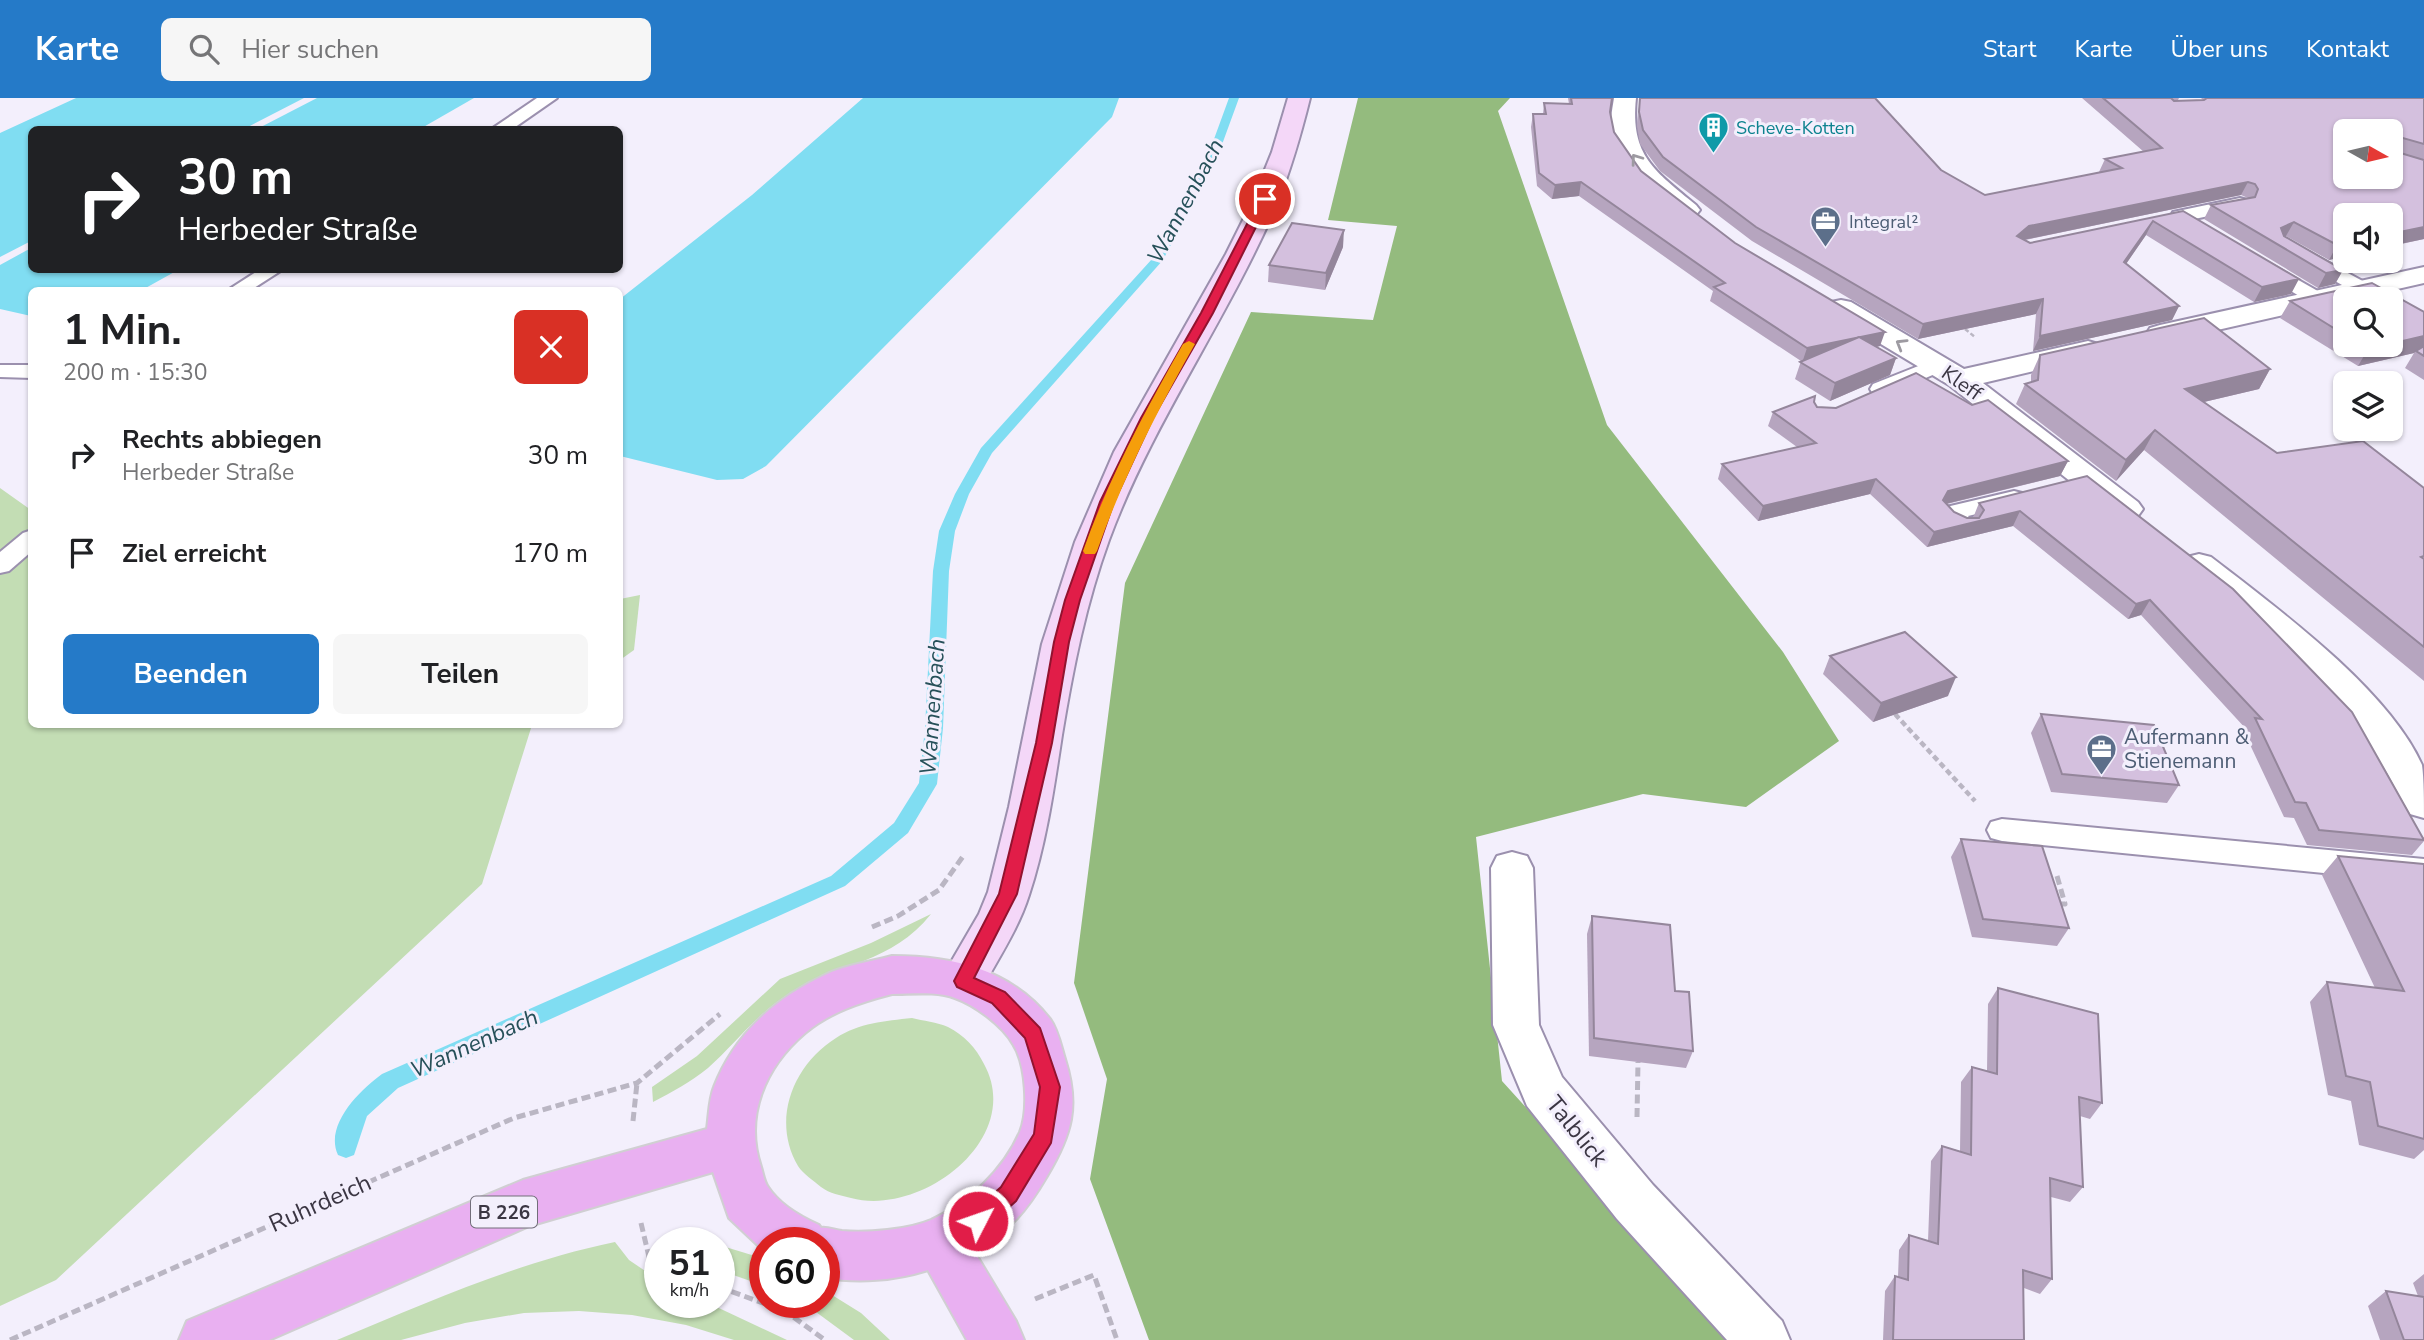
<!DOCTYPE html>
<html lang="de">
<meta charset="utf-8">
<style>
body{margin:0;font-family:"Nunito Sans",sans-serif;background:#f6f6f6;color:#202124;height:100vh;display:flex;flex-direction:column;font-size:26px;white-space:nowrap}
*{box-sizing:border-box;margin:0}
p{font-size:23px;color:#757577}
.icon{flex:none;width:38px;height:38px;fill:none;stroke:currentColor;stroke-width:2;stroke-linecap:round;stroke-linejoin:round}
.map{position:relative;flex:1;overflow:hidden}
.sheet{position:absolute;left:28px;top:189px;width:595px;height:441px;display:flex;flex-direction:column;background:#fff;border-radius:10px;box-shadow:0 2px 5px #0004}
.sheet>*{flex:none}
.banner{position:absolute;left:28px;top:28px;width:595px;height:147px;border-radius:10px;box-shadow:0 2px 5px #0004;background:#202124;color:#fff;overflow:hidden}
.needle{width:46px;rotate:98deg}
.fabs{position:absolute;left:2333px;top:21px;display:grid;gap:14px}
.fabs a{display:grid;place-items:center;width:70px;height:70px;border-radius:10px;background:#fff;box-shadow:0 2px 5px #0004;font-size:35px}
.speed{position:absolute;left:644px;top:1129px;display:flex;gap:14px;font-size:35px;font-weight:700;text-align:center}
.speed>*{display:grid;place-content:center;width:91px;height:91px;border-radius:50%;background:#fff;box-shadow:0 2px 5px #0004;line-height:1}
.speed small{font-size:18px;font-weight:400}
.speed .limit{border:10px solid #d22;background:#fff;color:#111}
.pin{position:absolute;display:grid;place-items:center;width:60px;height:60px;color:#fff;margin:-30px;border:4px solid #fff;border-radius:50%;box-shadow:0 2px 7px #0007}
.me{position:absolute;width:77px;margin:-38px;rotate:49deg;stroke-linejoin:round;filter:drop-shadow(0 0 5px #0008)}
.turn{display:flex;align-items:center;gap:24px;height:147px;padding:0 35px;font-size:32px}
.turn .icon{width:91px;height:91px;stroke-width:2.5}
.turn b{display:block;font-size:49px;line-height:60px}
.round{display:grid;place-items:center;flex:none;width:74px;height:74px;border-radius:10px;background:#f6f6f6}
.summary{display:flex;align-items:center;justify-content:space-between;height:119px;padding:0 35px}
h1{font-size:42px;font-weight:700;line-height:52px}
.button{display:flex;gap:14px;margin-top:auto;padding:14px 35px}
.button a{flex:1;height:80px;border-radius:10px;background:#257ac8;color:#fff;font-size:28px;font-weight:700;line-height:80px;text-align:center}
.button a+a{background:#f6f6f6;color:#202124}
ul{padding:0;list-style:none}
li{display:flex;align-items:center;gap:21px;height:98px;padding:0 35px}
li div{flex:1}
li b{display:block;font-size:26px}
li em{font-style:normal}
header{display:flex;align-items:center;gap:42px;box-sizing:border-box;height:98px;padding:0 35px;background:#257ac8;color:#fff}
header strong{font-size:33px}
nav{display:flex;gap:38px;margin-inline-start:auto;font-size:24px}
.search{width:490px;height:63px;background:#f6f6f6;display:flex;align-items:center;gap:18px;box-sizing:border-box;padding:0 24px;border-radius:10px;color:#757577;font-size:26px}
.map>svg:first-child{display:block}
.green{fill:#c3ddb4}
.forest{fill:#94bb7e}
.water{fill:#80ddf2}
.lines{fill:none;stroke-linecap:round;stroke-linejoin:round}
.stream{fill:#80ddf2;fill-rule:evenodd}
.service-casing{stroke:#9b90ae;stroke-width:4}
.minor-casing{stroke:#9b90ae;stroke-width:4}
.secondary-casing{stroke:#9b90ae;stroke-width:4}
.primary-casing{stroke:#d0cfd2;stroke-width:4}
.path-far2{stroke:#bab6c3;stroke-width:2.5;stroke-dasharray:4.5 2.5;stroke-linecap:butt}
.path-far1{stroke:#bab6c3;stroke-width:4.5;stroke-dasharray:6 3.5;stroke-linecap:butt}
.path{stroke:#bab6c3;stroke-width:5;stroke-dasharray:9 4.5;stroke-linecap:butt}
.service{fill:#fff;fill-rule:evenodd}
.minor{fill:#fff;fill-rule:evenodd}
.secondary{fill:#f4d7f8;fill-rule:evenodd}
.primary{fill:#e9b0f1;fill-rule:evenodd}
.wall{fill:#b6a5bf;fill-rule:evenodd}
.shaded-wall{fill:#94869b}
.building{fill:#d4c0de;stroke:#94869b;stroke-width:2;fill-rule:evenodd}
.oneway{stroke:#9d9aa1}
.route{fill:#e11d48;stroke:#92132f;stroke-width:2}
.slow{fill:#f59e0b}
.labels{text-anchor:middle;stroke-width:6;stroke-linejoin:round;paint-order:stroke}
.far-culture-label{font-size:18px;fill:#0d838f;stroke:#f3effc;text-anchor:start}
.far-service-label{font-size:18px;fill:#4e5e75;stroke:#f3effc;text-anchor:start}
.shield{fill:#f3effc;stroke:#726e7a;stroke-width:2}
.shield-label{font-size:19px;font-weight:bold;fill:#3b3643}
.street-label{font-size:21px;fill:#3b3643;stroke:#f3effc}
.service-label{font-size:21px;fill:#4e5e75;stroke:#f3effc;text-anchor:start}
.water-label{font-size:23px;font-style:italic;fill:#265059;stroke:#f3effc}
.near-street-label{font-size:24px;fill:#3b3643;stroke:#f3effc}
</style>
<header>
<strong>Karte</strong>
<div class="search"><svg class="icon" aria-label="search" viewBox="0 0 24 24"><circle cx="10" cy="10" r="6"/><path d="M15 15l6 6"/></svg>Hier suchen</div>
<nav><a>Start</a><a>Karte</a><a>Über uns</a><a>Kontakt</a></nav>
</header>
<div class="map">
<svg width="2424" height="1242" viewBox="0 0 2424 1242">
<rect width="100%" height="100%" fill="#f3effc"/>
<g class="green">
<path d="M0,390L31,412L32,626L532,627L482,786L56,1182L0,1208Z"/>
<path d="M640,497L634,552L620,562V501Z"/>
<path d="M931,816C892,865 840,865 792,894C759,913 736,945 708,970C691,984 672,994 653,1004L652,989L697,958L780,881L871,845Z"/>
<path d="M912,920C923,923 937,924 948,929C964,937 976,950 984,966C1025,1041 921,1119 851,1100C840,1097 830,1096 821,1089C814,1083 803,1076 798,1068C771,1022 793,967 836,940C859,925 885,923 912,920Z"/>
<path d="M615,1144L629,1162L660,1183V1204H706L787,1242H734L686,1227L632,1217L579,1213L524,1215L465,1225L401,1242H337C428,1204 518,1164 615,1144Z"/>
<path d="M719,1147L765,1161V1188L719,1172Z"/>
<path d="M824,1192L861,1215L890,1242H854L816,1214L797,1204H824Z"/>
</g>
<path class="forest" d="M1358,0H1510L1498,13L1607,327L1783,554L1839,643L1746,709L1643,696L1476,739L1502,983L1737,1242H1149L1090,1081L1107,981L1074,885L1125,485L1251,214L1373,222L1397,128L1328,122Z"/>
<g class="water">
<path d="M76,0H304L244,31L32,32L31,143L0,159V35Z"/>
<path d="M317,0H474L420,31H257Z"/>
<path d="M863,0H1119L1112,19L766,368L743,381L717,382L620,358V201L752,97Z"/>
<path d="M31,150L32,172H178L142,192H32L31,218L0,211V167Z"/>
</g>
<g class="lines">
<path class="stream" d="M1229,0H1239L1220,52L1163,162L992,355L969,396L955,433L949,473L943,630L937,686L908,735L845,788L398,990L367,1018L354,1057L346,1060L338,1057C324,1027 360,992 382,976L831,778L894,725L919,685L925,630L933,473L939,433L955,396L981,350L1152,161L1210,52Z"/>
<defs>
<g id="service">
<path d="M537,0H557L511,32H490Z"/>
<path d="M2240,100L2247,102L2249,106L2247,110L2180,124L2171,118L2173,114Z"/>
<path d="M2307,153L2370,187L2373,191L2370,195H2356L2300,163L2297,159L2300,155Z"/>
<path d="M2265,163L2323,196L2326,200L2323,204H2309L2258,173L2255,169L2258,165Z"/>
<path d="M259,172H282L251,192H228Z"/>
<path d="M1936,261L1944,262L1947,267L1944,272L1889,296H1873L1870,291L1873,286Z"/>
<path d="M0,267H32V280L0,279Z"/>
<path d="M2014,393L2022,395L2026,400L2022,405L1968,418L1975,427L1972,432C1956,436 1948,428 1939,415L1942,410Z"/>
<path d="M32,432V453L9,473L0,475V454L23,435Z"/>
<path d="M2002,721L2424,761V785L2002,743L1991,740L1987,732L1991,724Z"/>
</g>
<g id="minor">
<path d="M1614,0H1636C1630,58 1655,73 1696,107L1700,112L1696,117C1690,119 1686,120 1680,118C1657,109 1617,63 1612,39C1609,26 1612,13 1614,0Z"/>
<path d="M2424,169V185L2160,245L2150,242L2146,236L2150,230L2160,227Z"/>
<path d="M1841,202L1851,204L1964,271L2088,243L2098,246L2103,252L2098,258L1983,285L2138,404L2143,411L2138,418L2126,421L2114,418L1949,287L1831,216L1827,210L1831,204Z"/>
<path d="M2199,456L2211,459C2277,510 2388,591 2422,667C2424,681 2424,705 2424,720L2410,716C2396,693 2385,668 2369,647C2320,579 2252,526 2187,475L2182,467L2187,459Z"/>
<path d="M1512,754L1527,758L1533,770L1539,927L1562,979L1653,1087L1782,1223L1790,1242H1727L1617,1121L1527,1008L1493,927L1491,770L1497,758Z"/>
</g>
<path id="secondary" d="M1288,0H1310C1301,36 1291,71 1277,106C1228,221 1153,323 1109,442C1086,505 1073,570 1062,637C1054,690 1046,746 1029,797C1018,832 996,864 979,896L963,902L947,896L940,883L979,816L988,794L1009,709L1042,546L1075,444L1114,354L1226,156L1251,106L1272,54Z"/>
<path id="primary" d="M892,858C952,858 1011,871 1050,921C1058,932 1061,948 1065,961C1080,1008 1072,1036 1047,1078C1026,1114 1011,1131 974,1153L1016,1223L1024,1242H967L928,1172C896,1182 858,1186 824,1179V1144H765V1153L763,1152L729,1120L713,1074L529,1128L269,1242H179L187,1223L523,1082L707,1031C709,1017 709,1001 714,989C734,937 775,900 825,877C845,867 870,864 892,858ZM892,896C913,896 936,893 955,900C975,907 1003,928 1013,946C1026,966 1029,1012 1020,1034C1003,1073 969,1104 931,1122C908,1132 867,1135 842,1133C834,1132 828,1129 821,1130L819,1127C801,1119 779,1106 768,1089C764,1084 763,1075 761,1069C744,1018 765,969 805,935C830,914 861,904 892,896Z"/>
</defs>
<use href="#service" class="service-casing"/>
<use href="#minor" class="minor-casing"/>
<use href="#secondary" class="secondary-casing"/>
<use href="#primary" class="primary-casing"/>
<path class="path-far2" d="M1965,231L1975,239"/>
<path class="path-far1" d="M1895,616L1975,703"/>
<g class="path">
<path d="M2057,778L2065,806H2058"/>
<path d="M872,829L898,818L939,792L964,757"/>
<path d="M1637,1019L1638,964"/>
<path d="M633,1023L637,985"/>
<path d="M641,1125L649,1159L660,1164"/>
<path d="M719,1189L785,1213L825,1242"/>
<path d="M1035,1201L1094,1177L1117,1242"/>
<path d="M10,1242L514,1020L637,985L720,916"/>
</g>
<use href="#service" class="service"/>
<use href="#minor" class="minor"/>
<use href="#secondary" class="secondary"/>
<use href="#primary" class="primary"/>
</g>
<g class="wall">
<path d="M1568,0H1612L1610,14L1614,34L1641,73L1735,145L1880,248L1877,249L1896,260L1890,277L1830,303L1795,281L1801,263L1710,203L1713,193L1579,98L1552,101L1537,88L1531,29L1533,16H1543L1544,5L1569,6Z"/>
<path d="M1640,0L1941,72L1985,97L2100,75L2099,74L2105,61L2144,54L2082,0H2179L2178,2L2174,3L2203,2L2201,0H2424V141L2329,162L2286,138H2285L2343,172L2335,186L2318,190L2204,121L2211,107L2248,100L2241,97L2025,142L2030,145L2183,113L2291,196L2254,204L2146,137L2126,166L2179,208L2172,222L2033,253L2036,216L1918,241L1752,143L1660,73L1640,46L1637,28Z"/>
<path d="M1343,149L1325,192L1268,184L1269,167Z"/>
<path d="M2372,185L2424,214V282L2405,270L2414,255L2358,268L2280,220L2290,203ZM2345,201H2390V247H2345Z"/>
<path d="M2040,257L2270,271L2259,291L2204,304L2277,355L2424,390V583L2144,352L2116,383L2016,306L2025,286L2031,285V277Z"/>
<path d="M1814,304L1817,309L2068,363L2060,378L1947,406L1954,414L1967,420H1973L1979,405L2087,378L2424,740V743L2412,757L2307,747L2294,720L2284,719L2245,636L2247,632L2141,517L2128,521L2013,428L1927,449L1870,396L1758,423L1718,381L1722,366L1797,349L1768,328L1773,314Z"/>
<path d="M1830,558L1948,598L1873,624L1823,576Z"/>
<path d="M2041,616L2179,687L2167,705L2051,694L2031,635Z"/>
<path d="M1961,741L2069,830L2057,848L1972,839L1951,759Z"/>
<path d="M2338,758L2424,766V1052L2414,1061L2359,1047L2351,1003L2328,997L2310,904L2327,884L2375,890L2322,777Z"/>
<path d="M1592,818L1675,893L1693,953L1686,970L1589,958L1587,836Z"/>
<path d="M1998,890L2102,1005L2090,1021L2080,1018L2083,1089L2070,1104L2051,1099L2052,1181L2040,1196L2024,1190V1242H1883L1885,1193L1895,1178L1898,1179L1899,1152L1909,1137L1928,1143L1931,1063L1942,1048L1960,1053L1961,984L1972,969L1987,973L1988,906Z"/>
<path d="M2424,1176V1242H2380L2368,1208L2386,1193L2418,1198L2413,1185Z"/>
</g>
<g class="shaded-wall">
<path d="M1581,84L1579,98L1552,101L1555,87Z"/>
<path d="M2248,84L2241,97L2023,142L2017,138L2029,128Z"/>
<path d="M2153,123L2146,137L2117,179L2124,164Z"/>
<path d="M2294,124L2286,138L2274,144L2281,130Z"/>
<path d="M2424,129V141L2390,148V136Z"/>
<path d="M1344,132L1343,149L1325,192L1326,175Z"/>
<path d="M2345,146V158L2329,162L2337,147Z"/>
<path d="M2343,172L2335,186L2318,190L2326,175Z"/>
<path d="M2299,181L2291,196L2254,204L2262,189Z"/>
<path d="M2043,201L2036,216L1918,241L1923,226Z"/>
<path d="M2179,208L2172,222L2033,253L2040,238Z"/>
<path d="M1885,234L1880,248L1802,265L1807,250Z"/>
<path d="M2424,238V253H2416L2414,255L2358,268L2368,251Z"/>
<path d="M1896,260L1890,277L1830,303L1835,285Z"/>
<path d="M2270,271L2259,291L2174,311L2185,291Z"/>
<path d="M2155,332L2144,352L2116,383L2126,362Z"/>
<path d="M2068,363L2060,378L1941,407L1937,417L1948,393Z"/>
<path d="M1876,381L1870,396L1758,423L1763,408Z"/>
<path d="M2020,413L2013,428L1927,449L1934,434Z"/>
<path d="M2150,502L2141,517L2128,521L2136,506Z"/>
<path d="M1956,579L1948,598L1873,624L1881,605Z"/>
</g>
<g class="building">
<path d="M1571,0H1612L1610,14L1614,34L1641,73L1735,145L1885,234L1807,250L1714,189L1725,185L1581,84L1555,87L1539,75L1533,16H1546L1544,5L1572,6Z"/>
<path d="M1640,0H1875L1941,72L1985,97L2122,70L2105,61L2162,50L2103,0H2171L2174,3L2204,2L2207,0H2424V46L2396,38L2397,54L2424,62V129L2390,136V117H2345V146L2337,147L2294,124L2281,130L2284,138L2343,172L2326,175L2211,107L2255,99L2258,91L2255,86L2248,84L2029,128L2017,138L2030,145L2183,113L2299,181L2262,189L2153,123L2124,164L2179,208L2040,238L2043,201L1923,226L1756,129L1663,59L1643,32L1639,14ZM2345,33H2390V79H2345Z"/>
<path d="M1292,125L1344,132L1326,175L1269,167Z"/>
<path d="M2372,185L2424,214V238L2390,246V201H2345V237L2290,203Z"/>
<path d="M2204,220L2270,271L2185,291L2277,355L2363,343L2424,390V458L2421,459L2424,461V549L2155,332L2126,362L2025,286L2038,282L2040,257Z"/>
<path d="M1859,239L1896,260L1835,285L1800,264Z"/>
<path d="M2361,247H2387L2368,251Z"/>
<path d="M2424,248V258L2416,253Z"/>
<path d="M1916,275L1972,307L1988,302L2068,363L1948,393L1943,402L1954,414L1967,420H1979L1984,412L1979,405L2087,378L2233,491L2352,614L2424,742L2319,732L2306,705L2295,704L2255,620L2262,621L2150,502L2136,506L2020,413L1934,434L1876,381L1763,408L1722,366L1816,345L1773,314L1815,298L1814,304L1817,309L1836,310Z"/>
<path d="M1905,534L1956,579L1881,605L1830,558Z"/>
<path d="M2041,616L2154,627L2179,687L2062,676Z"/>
<path d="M1961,741L2042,748L2069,830L1983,821Z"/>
<path d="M2338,758L2424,766V1041L2378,1028L2370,984L2346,978L2327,884L2404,893Z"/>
<path d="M1592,818L1670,827L1675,893L1689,894L1693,953L1594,940Z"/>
<path d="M1998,890L2098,916L2102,1005L2079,999L2083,1089L2050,1080L2052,1181L2023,1172L2024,1242H1893L1895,1178L1908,1182L1909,1137L1938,1146L1942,1048L1971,1057L1972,969L1997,976Z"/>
<path d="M2386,1193L2424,1199V1242H2404Z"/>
</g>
<defs><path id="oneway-chevron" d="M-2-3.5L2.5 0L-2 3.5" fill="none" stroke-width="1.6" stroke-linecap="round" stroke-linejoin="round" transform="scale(1.75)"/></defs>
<g class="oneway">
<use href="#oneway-chevron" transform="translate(1636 61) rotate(-126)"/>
<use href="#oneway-chevron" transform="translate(1901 246) rotate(-149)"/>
</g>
<path class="route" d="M1261,99L1270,101L1213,215L1153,320L1114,404L1080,502L1069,544L1052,645L1017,796L974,880L1005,894L1040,930L1060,989L1051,1045L1016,1103L986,1130L978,1133L971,1130L968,1123L971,1116L1001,1089L1034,1036L1040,989L1025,940L992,905L957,889L954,883L999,796L1036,645L1054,544L1065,502L1100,404L1141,320L1201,215Z"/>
<path class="slow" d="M1189,243L1195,246C1157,313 1123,380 1097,453L1095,456H1085L1083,453C1109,380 1145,313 1183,246Z"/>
<defs>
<symbol id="building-pin" viewBox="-11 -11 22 30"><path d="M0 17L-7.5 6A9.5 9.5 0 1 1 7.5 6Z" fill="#0f9aa8" stroke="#f3effc"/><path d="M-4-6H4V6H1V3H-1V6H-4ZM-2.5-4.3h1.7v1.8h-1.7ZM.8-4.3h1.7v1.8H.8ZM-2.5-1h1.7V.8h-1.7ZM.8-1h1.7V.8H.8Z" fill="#fff"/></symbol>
<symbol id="office-pin" viewBox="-11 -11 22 30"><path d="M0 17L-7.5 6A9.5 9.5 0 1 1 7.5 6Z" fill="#5c6f8a" stroke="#f3effc"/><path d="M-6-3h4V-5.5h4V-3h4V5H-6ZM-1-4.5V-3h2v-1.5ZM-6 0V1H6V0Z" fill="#fff"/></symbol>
</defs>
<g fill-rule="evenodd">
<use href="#building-pin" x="1696" y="12" width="35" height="47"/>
<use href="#office-pin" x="1808" y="106" width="35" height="47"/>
<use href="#office-pin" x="2084" y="634" width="35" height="47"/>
</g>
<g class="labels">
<g class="far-culture-label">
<text x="1736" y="36">Scheve-Kotten</text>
</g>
<g class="far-service-label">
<text x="1849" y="130">Integral²</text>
</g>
<rect class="shield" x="471" y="1098.5" width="66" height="31" rx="5"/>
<g class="shield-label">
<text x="504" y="1121">B 226</text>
</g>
<g class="street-label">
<text transform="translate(1962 285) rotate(35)" y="7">Kleff</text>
</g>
<g class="service-label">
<text x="2124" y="646">Aufermann &amp;<tspan x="2124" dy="24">Stienemann</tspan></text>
</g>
<g class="water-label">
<text transform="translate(1185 103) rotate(-62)" y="8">Wannenbach</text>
<text transform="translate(932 609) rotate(-86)" y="8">Wannenbach</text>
<text transform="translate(474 945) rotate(-24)" y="8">Wannenbach</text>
</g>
<g class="near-street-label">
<text transform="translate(1577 1033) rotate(51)" y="8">Talblick</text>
<text transform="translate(320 1105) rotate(-24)" y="8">Ruhrdeich</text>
</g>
</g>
</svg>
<div class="fabs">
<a><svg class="needle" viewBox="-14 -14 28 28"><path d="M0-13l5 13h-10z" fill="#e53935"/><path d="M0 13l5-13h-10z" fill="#757577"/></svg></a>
<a><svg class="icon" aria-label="sound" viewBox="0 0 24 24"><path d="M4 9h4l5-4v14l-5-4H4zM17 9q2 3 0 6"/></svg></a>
<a><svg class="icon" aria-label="search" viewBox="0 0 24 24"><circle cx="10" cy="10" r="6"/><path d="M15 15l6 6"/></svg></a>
<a><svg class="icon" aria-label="layers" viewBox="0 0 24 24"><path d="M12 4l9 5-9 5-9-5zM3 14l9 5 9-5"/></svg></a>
</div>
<div class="speed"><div>51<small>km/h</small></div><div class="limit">60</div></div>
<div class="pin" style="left:1265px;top:101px;background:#d93025"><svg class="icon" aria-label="arrive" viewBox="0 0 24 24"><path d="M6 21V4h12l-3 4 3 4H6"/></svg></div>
<svg class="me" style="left:978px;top:1123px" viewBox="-20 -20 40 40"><circle r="17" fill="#e11d48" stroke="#fff" stroke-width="3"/><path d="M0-11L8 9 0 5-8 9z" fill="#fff"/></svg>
<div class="banner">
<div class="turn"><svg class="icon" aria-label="right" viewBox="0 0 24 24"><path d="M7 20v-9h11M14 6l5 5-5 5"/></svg><div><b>30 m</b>Herbeder Straße</div></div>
</div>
<section class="sheet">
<div class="summary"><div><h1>1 Min.</h1><p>200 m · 15:30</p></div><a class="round" style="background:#d93025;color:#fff"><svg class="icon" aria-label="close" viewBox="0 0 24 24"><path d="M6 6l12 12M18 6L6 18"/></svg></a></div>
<ul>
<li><svg class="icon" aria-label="right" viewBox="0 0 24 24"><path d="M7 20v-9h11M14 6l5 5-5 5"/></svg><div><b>Rechts abbiegen</b><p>Herbeder Straße</p></div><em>30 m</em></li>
<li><svg class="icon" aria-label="arrive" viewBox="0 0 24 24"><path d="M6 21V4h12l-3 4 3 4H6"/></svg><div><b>Ziel erreicht</b></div><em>170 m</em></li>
</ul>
<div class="button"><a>Beenden</a><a>Teilen</a></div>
</section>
</div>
